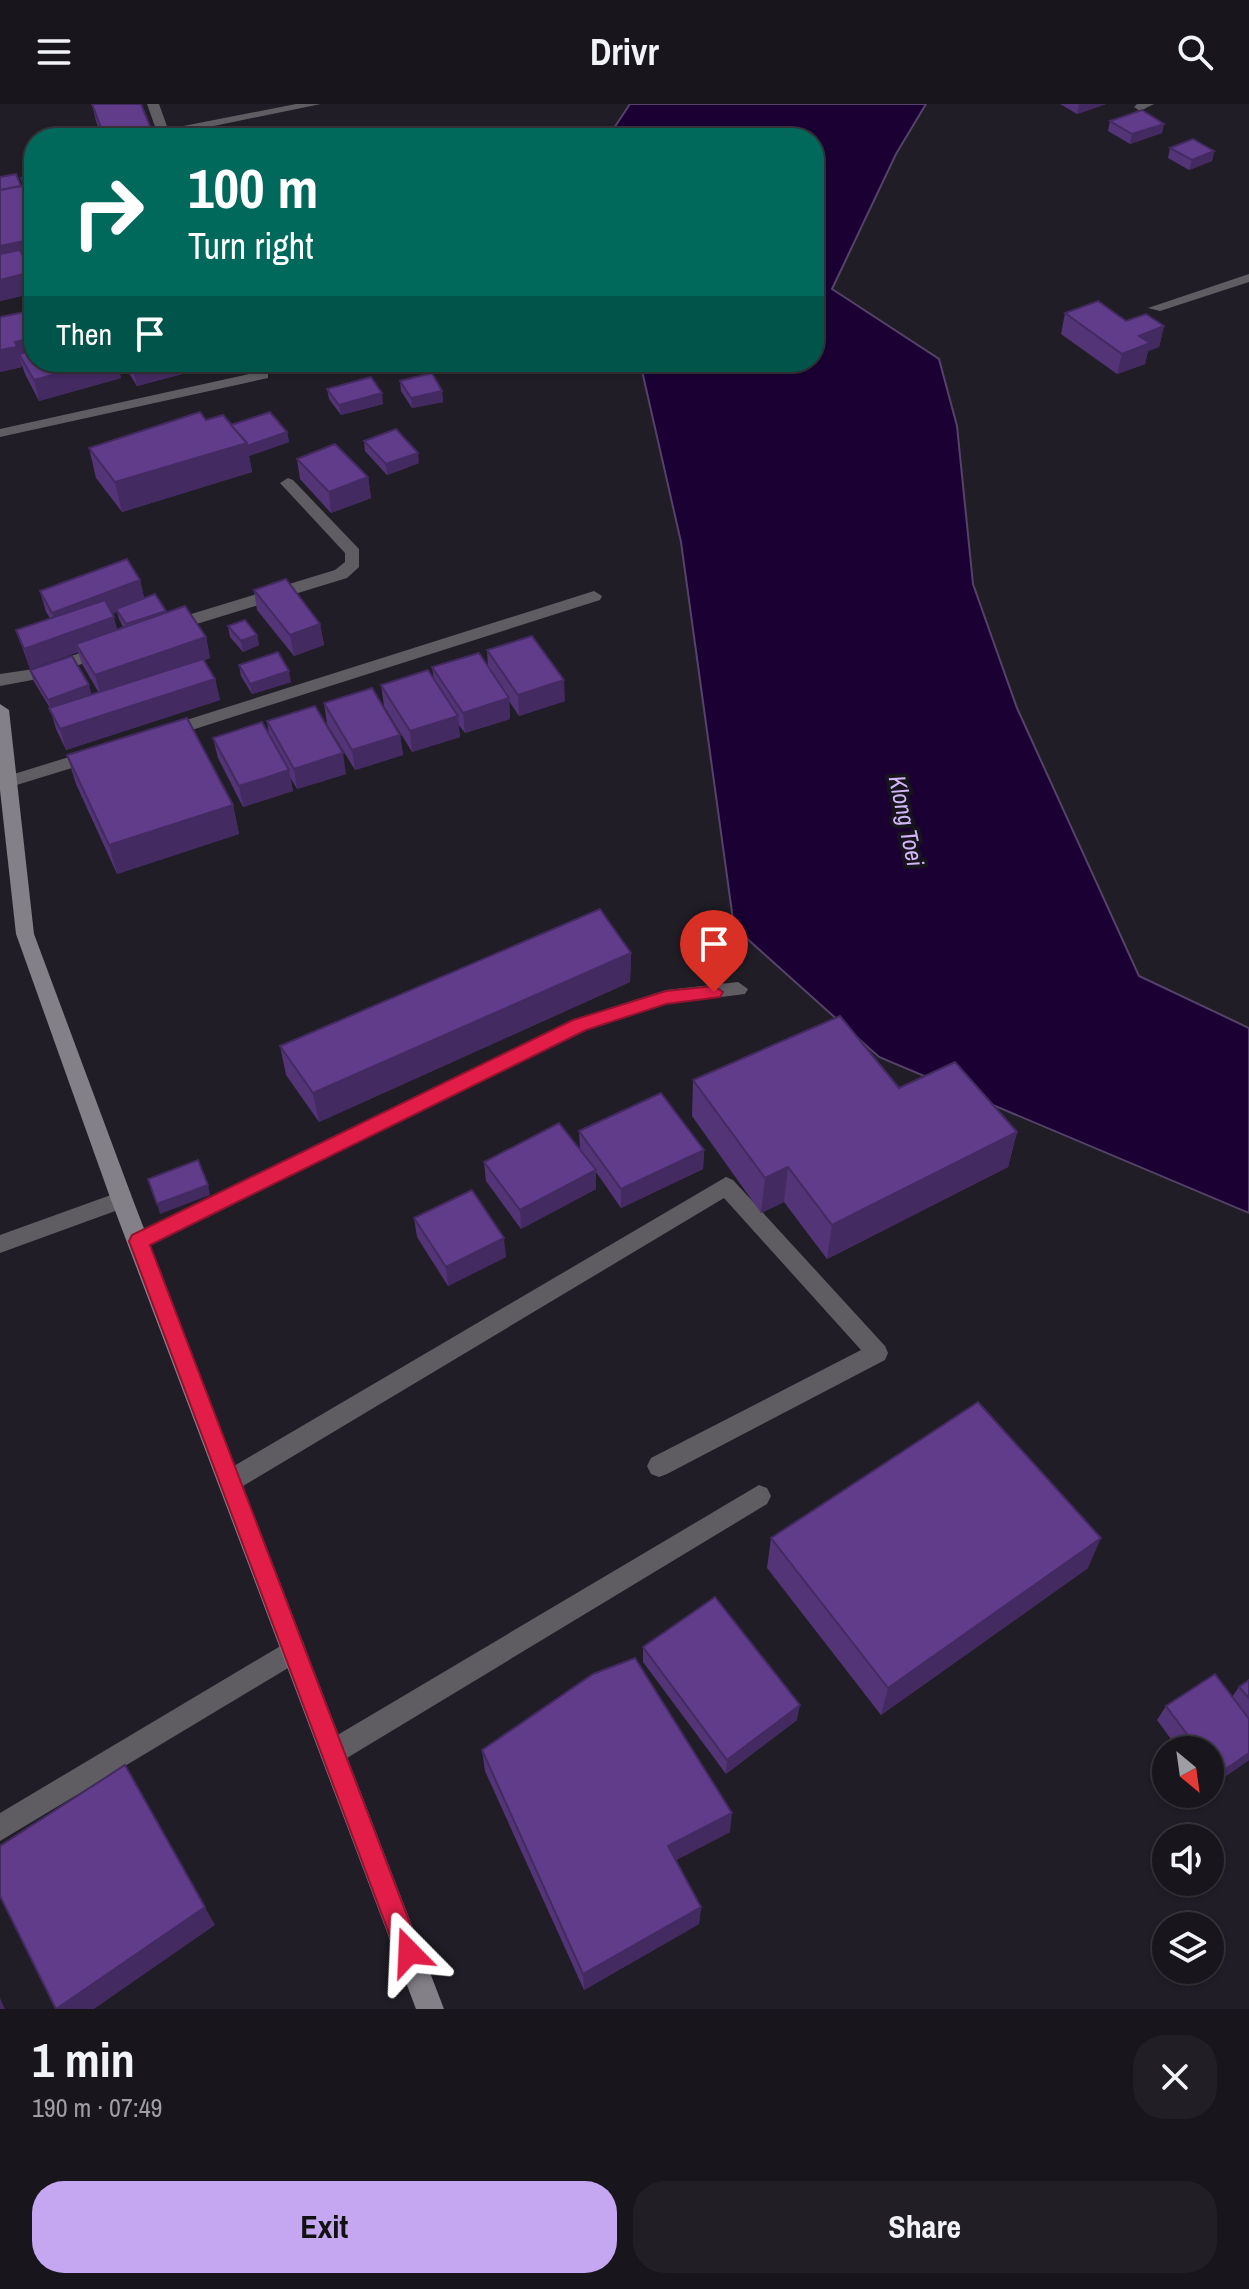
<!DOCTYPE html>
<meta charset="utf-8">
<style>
body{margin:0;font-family:"Archivo Narrow",sans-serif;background:#211f25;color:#f1f3f6;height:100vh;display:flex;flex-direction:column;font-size:30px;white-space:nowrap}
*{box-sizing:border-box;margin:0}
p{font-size:26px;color:#9f9fa3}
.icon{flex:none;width:44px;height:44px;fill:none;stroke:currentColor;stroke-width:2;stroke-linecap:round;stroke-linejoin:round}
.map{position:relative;height:1905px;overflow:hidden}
.panel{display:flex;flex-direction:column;background:#18161c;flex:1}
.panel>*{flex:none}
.hud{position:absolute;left:24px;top:24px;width:800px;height:244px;border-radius:32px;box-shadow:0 2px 6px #0004,0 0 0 2px #36353b;background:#00695c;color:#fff;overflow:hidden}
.needle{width:52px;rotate:151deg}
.buttons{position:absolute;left:1152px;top:1632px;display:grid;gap:16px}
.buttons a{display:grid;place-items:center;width:72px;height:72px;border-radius:50%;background:#18161c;box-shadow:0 2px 6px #0004,0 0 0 2px #36353b;font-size:40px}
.pin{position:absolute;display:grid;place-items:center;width:68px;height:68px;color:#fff;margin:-82px -34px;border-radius:50% 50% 50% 0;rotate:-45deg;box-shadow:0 0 8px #0007}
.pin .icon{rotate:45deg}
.me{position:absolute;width:88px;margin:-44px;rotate:339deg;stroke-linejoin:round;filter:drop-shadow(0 0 6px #0008)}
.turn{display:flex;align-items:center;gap:28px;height:168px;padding:0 32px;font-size:36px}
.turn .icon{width:104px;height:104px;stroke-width:2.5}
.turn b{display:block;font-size:56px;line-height:68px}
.then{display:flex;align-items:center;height:76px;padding:0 32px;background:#0003;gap:16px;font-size:30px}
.round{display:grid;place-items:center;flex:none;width:84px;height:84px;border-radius:32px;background:#211f25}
.summary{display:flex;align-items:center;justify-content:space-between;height:136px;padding:0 32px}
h1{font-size:48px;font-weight:800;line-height:60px}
.button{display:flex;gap:16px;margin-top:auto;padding:16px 32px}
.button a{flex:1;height:92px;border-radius:32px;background:#c5a7f1;color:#111;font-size:32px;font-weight:800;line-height:92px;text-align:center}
.button a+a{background:#211f25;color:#f1f3f6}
header{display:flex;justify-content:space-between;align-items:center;height:104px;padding:0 32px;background:#18161c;font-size:36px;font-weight:800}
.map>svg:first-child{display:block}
.water{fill:#1a0033;stroke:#544268;stroke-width:2}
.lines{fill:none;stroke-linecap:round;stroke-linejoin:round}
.street{fill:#5f5d62;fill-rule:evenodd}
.secondary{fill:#838088;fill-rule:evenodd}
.wall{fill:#533477;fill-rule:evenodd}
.shaded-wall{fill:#432a61}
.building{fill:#603c8a;stroke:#432a61;stroke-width:2}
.route{fill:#e11d48;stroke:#92132f;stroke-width:2}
.labels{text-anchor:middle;stroke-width:8;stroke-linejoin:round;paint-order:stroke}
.water-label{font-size:24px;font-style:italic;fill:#d1b7f8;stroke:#17141d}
</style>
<header><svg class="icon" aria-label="menu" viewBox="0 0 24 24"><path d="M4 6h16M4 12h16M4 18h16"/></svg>Drivr<svg class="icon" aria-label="search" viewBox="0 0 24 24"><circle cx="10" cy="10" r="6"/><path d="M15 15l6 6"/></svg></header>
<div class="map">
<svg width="1249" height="1905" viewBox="0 0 1249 1905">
<rect width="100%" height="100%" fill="#201d26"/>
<path class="water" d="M630,0H926L896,50L832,185L939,255L957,322L973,480L1017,604L1139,872L1249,924V1109L879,953L734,823L681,438L640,258H814V34H615L614,24Z"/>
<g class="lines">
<g class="street">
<path d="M147,0H159L168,25L296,0H321L170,31L171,34H159Z"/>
<path d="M1137,0H1154L1140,7L1134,3Z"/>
<path d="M1249,170V178L1160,207L1148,204Z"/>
<path d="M263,267L268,268V274L0,333V325Z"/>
<path d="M288,374L293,376L359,445V463L347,474L177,526H165V518L335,466L345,458V449L280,379Z"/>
<path d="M594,487L602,492L600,496L173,632L167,634L158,628L161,624Z"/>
<path d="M103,541L109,542V550L43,574L0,582V570L34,565Z"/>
<path d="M95,645L101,647L104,651L101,655L7,684L0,681L1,674Z"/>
<path d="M738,878L748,885L745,890L666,900L586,926L147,1143L139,1146L131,1143L128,1137L131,1131L572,916L666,886Z"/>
<path d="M726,1073L733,1076L885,1242L888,1249L885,1256L667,1370L659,1373L651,1370L647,1362L651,1354L861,1246L724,1094L238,1385L230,1388L222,1385L218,1377L222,1369Z"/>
<path d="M122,1087L129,1090L133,1096L129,1102L0,1149V1131Z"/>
<path d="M759,1381L767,1384L771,1392L767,1400L342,1657L333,1661L324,1657L320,1648L324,1639Z"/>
<path d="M294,1534L303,1537L306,1546L303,1555L0,1737V1709Z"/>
</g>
<path class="secondary" d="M0,600L9,606L34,830L133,1096L444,1905H416L111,1096L16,830L0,686Z"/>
</g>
<g class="wall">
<path d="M92,0L155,34H102L96,17Z"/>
<path d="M1060,0H1106L1077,10Z"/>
<path d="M1110,17L1164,20L1162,29L1130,40L1108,27Z"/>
<path d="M1170,44L1214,47L1212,57L1189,66L1168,54Z"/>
<path d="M34,59V169L30,157H26L31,168L34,180V189L0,197L21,82L24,84L21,74L27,72L24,61Z"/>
<path d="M1065,209L1164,222L1159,243L1148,247L1145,260L1117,270L1061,230Z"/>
<path d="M0,213L34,258L121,274L39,297L25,270L21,258L22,263L0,268Z"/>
<path d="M122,258H228L137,282Z"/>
<path d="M400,277L442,287L443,298L412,304L401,287Z"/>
<path d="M327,285L383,300L341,311L329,295Z"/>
<path d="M206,316L231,321L287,328L289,338L249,352L252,368L122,408L96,374L89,344Z"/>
<path d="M364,337L419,359L387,371L365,347Z"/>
<path d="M297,355L368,373L371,394L331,409L300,375Z"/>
<path d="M140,476L144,494L206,533L210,554L204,556L215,575L220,596L66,646L56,625L50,604L33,576L30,566L92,591L99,589L82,560L78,548L30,565L16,526L50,514L46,508L40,487ZM117,508L119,515L123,523L117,525L112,509Z"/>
<path d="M254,486L320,520L324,541L294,552L257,506Z"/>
<path d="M228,522L257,531L259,541L243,548L230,533Z"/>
<path d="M487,546L565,597L519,612L509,597L510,615L465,629L458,620L460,633L412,648L384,602L381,581L434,575L432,563H488Z"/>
<path d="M239,561L291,578L252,590L241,572Z"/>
<path d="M324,599L400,631L403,651L355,666L327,620Z"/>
<path d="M267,617L346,670L297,685L290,673L293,687L243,703L218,654L213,634L269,631Z"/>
<path d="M67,651L233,701L239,730L117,770L76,680Z"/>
<path d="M631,849L630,878L319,1018L286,971L280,942Z"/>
<path d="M693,976L899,984L1017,1028L1008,1063L827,1155L784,1098L761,1109L692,1012Z"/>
<path d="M579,1027L704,1046L703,1065L621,1104L596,1068V1085L521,1125L486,1077L484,1058L580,1046Z"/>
<path d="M414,1114L506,1153L448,1182L417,1133Z"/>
<path d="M771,1434L1088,1464L881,1611L767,1464Z"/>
<path d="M643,1543L797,1616L726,1670L643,1558Z"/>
<path d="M1249,1576V1656L1210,1683V1646H1179L1157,1616L1166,1602L1232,1593L1239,1583Z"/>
<path d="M482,1646L730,1728L676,1756L701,1803L699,1820L584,1886L485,1667Z"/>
</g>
<g class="shaded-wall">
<path d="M1079,0H1106L1077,10Z"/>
<path d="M1164,20L1162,29L1130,40L1132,30Z"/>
<path d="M1214,47L1212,57L1189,66L1192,56Z"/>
<path d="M34,135V156L27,146L30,157L2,162L0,154V142Z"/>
<path d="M31,168L34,180V189L0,197V176Z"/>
<path d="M1164,222L1159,243L1148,247L1145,260L1117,270L1122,250L1139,232Z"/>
<path d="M34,234V256L19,250L22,263L0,268V246L15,238Z"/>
<path d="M100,258H118L121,274L39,297L34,276Z"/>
<path d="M132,258H228L137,282Z"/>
<path d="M442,287L443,298L412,304L411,294Z"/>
<path d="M382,289L383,300L341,311L339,301Z"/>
<path d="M287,328L289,338L249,352L252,368L122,408L115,378Z"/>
<path d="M418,349L419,359L387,371L386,360Z"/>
<path d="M368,373L371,394L331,409L329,388Z"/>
<path d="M140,476L145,497L116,505L117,508L58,530L52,509Z"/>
<path d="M114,513L119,534L76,540L78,548L30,565L24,545Z"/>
<path d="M320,520L324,541L294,552L290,531Z"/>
<path d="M257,531L259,541L243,548L241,537Z"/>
<path d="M206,533L210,554L101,592L95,571Z"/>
<path d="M289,567L291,578L252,590L250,580Z"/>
<path d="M215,575L220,596L66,646L60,625Z"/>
<path d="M564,576L565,597L519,612L518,591Z"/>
<path d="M89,581L92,592L51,606L48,596Z"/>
<path d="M509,594L510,615L465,629L463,609Z"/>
<path d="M458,612L460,633L412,648L410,627Z"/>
<path d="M400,631L403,651L355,666L352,646Z"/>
<path d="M343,649L346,670L297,685L294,665Z"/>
<path d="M289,666L293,687L243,703L239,682Z"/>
<path d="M233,701L239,730L117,770L109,741Z"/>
<path d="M631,849L630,878L319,1018L313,989Z"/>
<path d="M1017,1028L1008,1063L827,1155L832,1121Z"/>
<path d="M704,1046L703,1065L621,1104V1085Z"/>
<path d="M788,1063L784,1098L761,1109L765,1074Z"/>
<path d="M596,1066V1085L521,1125L520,1106Z"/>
<path d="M208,1081L210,1091L160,1110L157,1100Z"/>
<path d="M504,1134L506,1153L448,1182L446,1163Z"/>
<path d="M1101,1434L1088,1464L881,1611L888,1584Z"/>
<path d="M800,1601L797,1616L726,1670L727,1656Z"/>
<path d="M1249,1649V1656L1210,1683V1681L1217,1671Z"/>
<path d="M125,1661L215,1821L94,1905H57Z"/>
<path d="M732,1709L730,1728L667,1761L668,1742Z"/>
<path d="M701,1803L699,1820L584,1886L583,1870Z"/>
<path d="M0,1894L5,1905H0Z"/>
</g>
<g class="building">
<path d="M92,0H141L155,34H105Z"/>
<path d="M1142,6L1164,20L1132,30L1110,17Z"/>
<path d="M1193,35L1214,47L1192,56L1170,44Z"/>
<path d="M34,59V99L21,74L30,72L24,61Z"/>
<path d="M16,70L21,82L0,86V73Z"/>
<path d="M22,82L34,106V135L0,142V86Z"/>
<path d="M34,144V157L27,146Z"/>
<path d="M20,146L31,168L0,176V150Z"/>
<path d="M1098,197L1126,217L1146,210L1164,222L1139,232L1150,239L1122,250L1065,209Z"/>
<path d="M34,206V234L15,238L17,243L0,246V213Z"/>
<path d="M34,246V258H100L34,276L19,250Z"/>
<path d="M432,269L442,287L411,294L400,277Z"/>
<path d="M371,273L382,289L339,301L327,285Z"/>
<path d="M200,308L206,316L223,311L247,339L115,378L89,344Z"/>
<path d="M270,308L287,328L247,342V339L231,321Z"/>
<path d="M396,325L418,349L386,360L364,337Z"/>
<path d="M335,340L368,373L329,388L297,355Z"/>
<path d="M127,455L140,476L52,509L40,487Z"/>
<path d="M286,475L320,520L290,531L254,486Z"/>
<path d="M155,490L166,507L126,520L116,505Z"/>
<path d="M105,496L114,513L24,545L16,526Z"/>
<path d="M185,502L206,533L95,571L76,540Z"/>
<path d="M245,516L257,531L241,537L228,522Z"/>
<path d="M532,532L564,576L518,591L487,546Z"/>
<path d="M278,548L289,567L250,580L239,561Z"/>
<path d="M479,549L509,594L463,609L432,563Z"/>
<path d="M72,552L89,581L48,596L30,566Z"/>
<path d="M203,555L215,575L60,625L49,604Z"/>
<path d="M428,566L458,612L410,627L381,581Z"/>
<path d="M372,584L400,631L352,646L324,599Z"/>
<path d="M315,602L343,649L294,665L267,617Z"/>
<path d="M187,614L233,701L109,741L67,651Z"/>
<path d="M262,618L289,666L239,682L213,634Z"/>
<path d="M600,805L631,849L313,989L280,942Z"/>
<path d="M840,912L899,984L955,958L1017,1028L832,1121L788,1063L765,1074L693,976Z"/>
<path d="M661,989L704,1046L621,1085L579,1027Z"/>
<path d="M559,1019L596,1066L520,1106L484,1058Z"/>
<path d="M198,1056L208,1081L157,1100L148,1075Z"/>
<path d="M472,1086L504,1134L446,1163L414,1114Z"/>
<path d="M978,1298L1101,1434L888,1584L771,1434Z"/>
<path d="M715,1493L800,1601L727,1656L643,1543Z"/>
<path d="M635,1554L732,1709L668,1742L701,1803L583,1870L482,1646L593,1570Z"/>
<path d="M1215,1570L1249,1615V1649L1217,1671L1210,1661V1646H1199L1166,1602Z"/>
<path d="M1249,1576V1594L1239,1583Z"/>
<path d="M125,1661L205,1803L56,1905L0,1792V1742Z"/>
</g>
<path class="route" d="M714,882L723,888L720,893L666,900L586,926L150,1141L421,1848L417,1857L409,1860L400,1857L396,1848L129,1137L132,1131L573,916L666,887Z"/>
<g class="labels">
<g class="water-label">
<text transform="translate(906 717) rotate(78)" y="8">Klong Toei</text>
</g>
</g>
</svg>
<div class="buttons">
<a><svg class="needle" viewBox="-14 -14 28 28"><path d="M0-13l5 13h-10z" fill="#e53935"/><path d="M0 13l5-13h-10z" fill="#9f9fa3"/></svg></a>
<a><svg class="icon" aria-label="sound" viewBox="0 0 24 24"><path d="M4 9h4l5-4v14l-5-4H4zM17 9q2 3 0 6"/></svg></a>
<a><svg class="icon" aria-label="layers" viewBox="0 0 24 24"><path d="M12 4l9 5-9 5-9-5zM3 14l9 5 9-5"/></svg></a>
</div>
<div class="pin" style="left:714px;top:888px;background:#d93025"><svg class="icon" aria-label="arrive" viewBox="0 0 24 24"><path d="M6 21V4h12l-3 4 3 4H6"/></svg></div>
<svg class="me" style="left:409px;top:1848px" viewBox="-20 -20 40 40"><path d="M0-17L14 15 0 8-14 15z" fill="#e11d48" stroke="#fff" stroke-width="4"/></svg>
<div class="hud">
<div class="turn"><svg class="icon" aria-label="right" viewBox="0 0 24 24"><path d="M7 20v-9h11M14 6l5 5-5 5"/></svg><div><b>100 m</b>Turn right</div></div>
<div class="then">Then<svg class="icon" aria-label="arrive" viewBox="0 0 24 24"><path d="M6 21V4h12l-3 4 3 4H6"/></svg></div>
</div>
</div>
<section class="panel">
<div class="summary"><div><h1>1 min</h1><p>190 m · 07:49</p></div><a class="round"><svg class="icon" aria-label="close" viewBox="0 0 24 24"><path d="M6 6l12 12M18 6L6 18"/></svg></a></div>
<div class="button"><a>Exit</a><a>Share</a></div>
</section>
